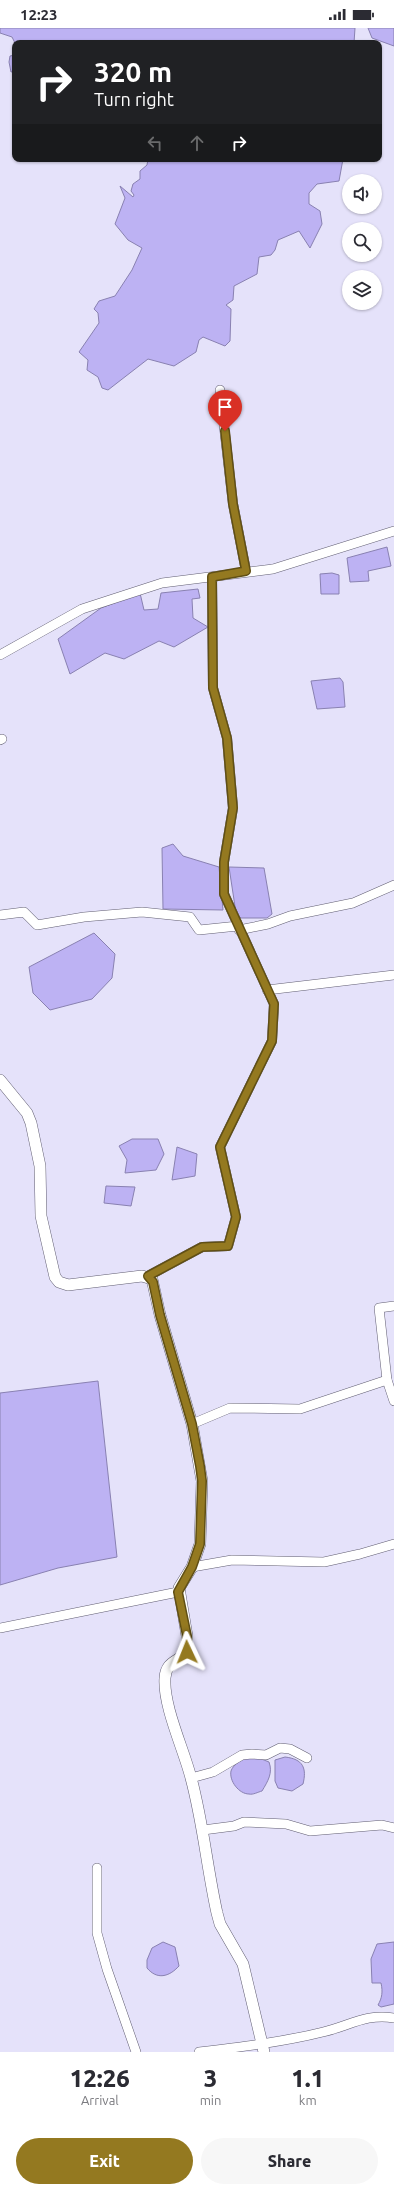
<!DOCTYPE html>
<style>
body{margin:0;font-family:Ubuntu,sans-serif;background:#f7f7f7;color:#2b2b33;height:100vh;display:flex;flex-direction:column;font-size:15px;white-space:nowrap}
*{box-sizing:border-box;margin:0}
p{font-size:13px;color:#7c7c81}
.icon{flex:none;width:22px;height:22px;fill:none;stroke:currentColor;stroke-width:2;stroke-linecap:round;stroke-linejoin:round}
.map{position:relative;height:2024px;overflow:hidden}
.side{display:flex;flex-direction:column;background:#fff;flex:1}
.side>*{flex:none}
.top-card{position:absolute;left:12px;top:12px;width:370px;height:122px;border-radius:8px;box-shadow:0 1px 3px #0004;background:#202124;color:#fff;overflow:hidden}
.fabs{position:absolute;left:342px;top:146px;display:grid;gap:8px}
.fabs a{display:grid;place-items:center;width:40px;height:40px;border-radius:50%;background:#fff;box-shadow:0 1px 3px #0004;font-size:20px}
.pin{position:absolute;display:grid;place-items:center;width:34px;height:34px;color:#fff;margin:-41px -17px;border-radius:50% 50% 50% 0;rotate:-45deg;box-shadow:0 0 4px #0007}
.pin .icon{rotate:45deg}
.me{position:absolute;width:44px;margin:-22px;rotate:358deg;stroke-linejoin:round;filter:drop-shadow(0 0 3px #0008)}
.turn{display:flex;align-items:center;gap:14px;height:84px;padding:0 16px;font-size:18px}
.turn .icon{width:52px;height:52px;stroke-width:2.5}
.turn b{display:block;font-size:28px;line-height:34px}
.lanes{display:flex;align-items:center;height:38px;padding:0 16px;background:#0003;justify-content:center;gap:20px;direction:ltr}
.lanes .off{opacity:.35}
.eta{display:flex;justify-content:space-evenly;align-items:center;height:68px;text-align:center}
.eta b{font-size:24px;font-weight:800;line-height:28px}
.button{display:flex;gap:8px;margin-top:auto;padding:8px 16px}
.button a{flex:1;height:46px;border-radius:24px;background:#947920;color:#fff;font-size:16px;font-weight:800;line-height:46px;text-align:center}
.button a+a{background:#f7f7f7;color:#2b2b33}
.status{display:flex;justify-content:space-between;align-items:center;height:28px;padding:0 20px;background:#fff;direction:ltr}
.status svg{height:11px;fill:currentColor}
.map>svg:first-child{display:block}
.water{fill:#bdb2f3;stroke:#8981b1}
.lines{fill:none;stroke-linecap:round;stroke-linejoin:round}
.minor-casing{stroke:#615e72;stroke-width:10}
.tertiary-casing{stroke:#615e72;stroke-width:12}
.minor{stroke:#fff;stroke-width:9}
.tertiary{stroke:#fff;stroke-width:11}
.route-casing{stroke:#604f15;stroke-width:10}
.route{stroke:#947920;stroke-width:7}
</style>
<div class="status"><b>12:23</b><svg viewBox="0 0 49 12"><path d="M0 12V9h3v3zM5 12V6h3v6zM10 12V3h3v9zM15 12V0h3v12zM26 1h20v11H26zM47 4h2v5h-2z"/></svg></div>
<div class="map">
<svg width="394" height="2024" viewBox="0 0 394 2024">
<rect width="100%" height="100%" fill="#e5e2fa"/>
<g class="water">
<path d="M0,0H355L354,15H15L12,9L0,5Z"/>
<path d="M368,0H394V18L372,10Z"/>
<path d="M15,27V43L11,44L9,34L10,28Z"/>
<path d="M148,131H343L339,153L317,156L309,165V176L320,183L322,196L310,220L299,203L278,212L275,222L271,227L259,229L257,246L234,258L233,272L226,277L231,281L230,313L225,318L203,309L199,312L196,324L174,338L148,331L108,362L102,360L98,349L87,342L88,332L79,324L99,295L98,285L94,281L99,273L115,268L132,242L142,220L128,212L115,196L125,170L120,158L133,169L134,167L131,163L133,156L140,151V143L147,137Z"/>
<path d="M387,519L391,538L368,543L369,553L350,554L347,530Z"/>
<path d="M332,545L339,547V566H321L320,546Z"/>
<path d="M198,561L200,570L192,571L193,590L208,599L174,619L159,613L124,631L105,625L70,646L58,611L101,580L140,565L144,582L158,581L161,565Z"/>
<path d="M340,650L343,654L345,679L317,681L311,653Z"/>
<path d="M173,816L183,828L219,839L223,882L163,881L162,820Z"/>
<path d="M229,839L264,840L272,886L267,890H241L236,885Z"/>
<path d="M94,905L115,926L112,950L92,971L50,982L33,965L29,939Z"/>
<path d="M132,1111H158L164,1126L156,1142L125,1145L127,1132L119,1118Z"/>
<path d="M177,1119L197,1126L195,1148L172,1152Z"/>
<path d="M106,1158L135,1159L131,1178L104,1175Z"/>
<path d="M98,1353L117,1529L58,1540L0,1557V1365Z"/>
<path d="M285,1729C303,1731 307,1740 303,1756L292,1763L278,1760L275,1753V1732Z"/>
<path d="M245,1730H259L269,1734C273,1745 268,1753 262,1763C258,1764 253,1767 249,1766C239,1766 229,1753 231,1743C233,1737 240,1733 245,1730Z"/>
<path d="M163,1914L175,1919L179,1938C169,1949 157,1952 147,1940V1932L152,1920Z"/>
<path d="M394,1914V1976L381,1979L378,1977C382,1970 383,1964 381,1955H372L371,1931L377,1916Z"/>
</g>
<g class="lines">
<defs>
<g id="minor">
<path d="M220,362L233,476L246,543"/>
<path d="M0,627L82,581L162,555L273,541L394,503"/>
<path d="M0,712L2,711"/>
<path d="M0,887L24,884L37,897L84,889L142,884L190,889L199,902L238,898"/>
<path d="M239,902L268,896L290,888L353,875L394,857"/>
<path d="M267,962L394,947"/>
<path d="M148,1248L202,1219L228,1218L236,1189L220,1119L272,1013L274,976L224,866V834L233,780L227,710L213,660L212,549"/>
<path d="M387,1352L379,1280L394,1278"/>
<path d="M192,1396L230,1380L300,1381L387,1352L394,1373"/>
<path d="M192,1539L232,1532L324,1534L360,1526L394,1516"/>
<path d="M0,1600L178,1564"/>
<path d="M191,1750L213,1744L242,1727L252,1726L266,1727L280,1720L290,1721L307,1730"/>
<path d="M203,1802L234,1798L244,1794L286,1796L310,1803L382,1797L394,1800"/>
<path d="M97,1840V1905L107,1941L136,2024"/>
<path d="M199,2024C241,2019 283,2014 323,2004C349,1998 367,1985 394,1990"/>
</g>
<path id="tertiary" d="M0,1052L27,1085L31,1095L40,1138L41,1188L55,1249L59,1254L68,1257L142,1248L152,1251L160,1287L192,1396L202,1453L200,1516L192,1539L179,1560L187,1608V1624C178,1634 166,1633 165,1650C163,1678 184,1722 191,1750C203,1794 207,1840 217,1885L220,1896L243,1936L264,2024"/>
</defs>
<use href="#minor" class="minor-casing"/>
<use href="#tertiary" class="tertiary-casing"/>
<use href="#minor" class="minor"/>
<use href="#tertiary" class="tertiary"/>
</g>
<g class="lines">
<defs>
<path id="route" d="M187,1624V1608L178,1564L192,1539L200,1516L202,1453L200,1438L192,1396L160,1287L153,1254L148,1248L202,1219L228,1218L236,1189L220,1119L272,1013L274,976L224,866V834L233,780L227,710L213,660L212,549L246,543L233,476L225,403"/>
</defs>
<use href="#route" class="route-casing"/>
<use href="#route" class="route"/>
</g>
</svg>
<div class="fabs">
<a><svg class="icon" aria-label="sound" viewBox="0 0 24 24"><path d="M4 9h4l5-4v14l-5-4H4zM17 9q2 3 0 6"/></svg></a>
<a><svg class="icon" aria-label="search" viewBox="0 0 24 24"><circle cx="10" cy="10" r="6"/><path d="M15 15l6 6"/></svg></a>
<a><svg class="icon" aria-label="layers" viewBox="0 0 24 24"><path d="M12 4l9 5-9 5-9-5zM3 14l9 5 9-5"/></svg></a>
</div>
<div class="pin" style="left:225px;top:403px;background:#d93025"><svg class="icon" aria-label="arrive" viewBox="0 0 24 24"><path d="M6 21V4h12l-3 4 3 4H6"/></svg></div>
<svg class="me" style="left:187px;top:1624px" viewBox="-20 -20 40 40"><path d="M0-17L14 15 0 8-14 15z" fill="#947920" stroke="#fff" stroke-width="4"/></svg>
<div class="top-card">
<div class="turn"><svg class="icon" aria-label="right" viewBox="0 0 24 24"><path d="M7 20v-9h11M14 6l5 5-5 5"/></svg><div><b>320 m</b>Turn right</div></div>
<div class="lanes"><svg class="icon off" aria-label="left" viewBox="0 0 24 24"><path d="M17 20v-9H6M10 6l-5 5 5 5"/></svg><svg class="icon off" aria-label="ahead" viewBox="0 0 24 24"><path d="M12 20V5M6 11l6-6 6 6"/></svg><svg class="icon" aria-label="right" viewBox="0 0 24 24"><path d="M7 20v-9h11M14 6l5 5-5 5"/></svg></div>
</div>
</div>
<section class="side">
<div class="eta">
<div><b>12:26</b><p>Arrival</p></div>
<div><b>3</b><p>min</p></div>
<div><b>1.1</b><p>km</p></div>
</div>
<div class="button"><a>Exit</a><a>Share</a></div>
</section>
